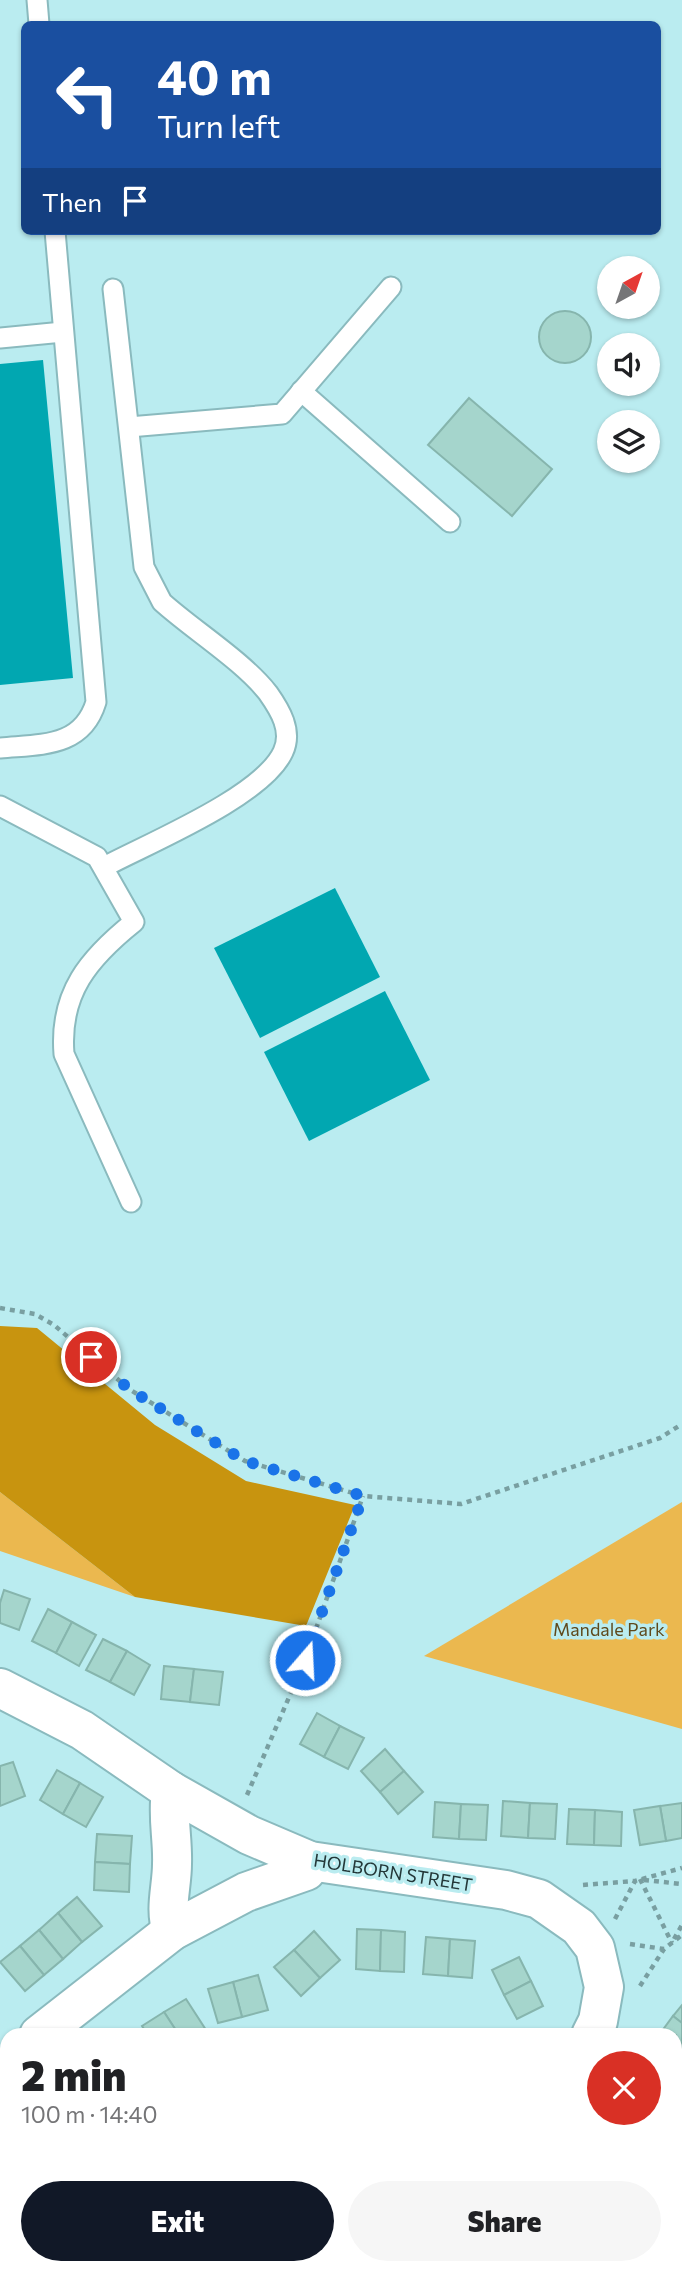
<!DOCTYPE html>
<meta charset="utf-8">
<style>
body{margin:0;font-family:Commissioner,sans-serif;background:#f6f6f6;color:#202124;height:100vh;display:flex;flex-direction:column;font-size:26px;white-space:nowrap}
*{box-sizing:border-box;margin:0}
p{font-size:23px;color:#757577}
.icon{flex:none;width:38px;height:38px;fill:none;stroke:currentColor;stroke-width:2;stroke-linecap:round;stroke-linejoin:round}
.map{position:relative;flex:1;overflow:hidden}
.panel{position:absolute;left:0px;top:2028px;width:682px;height:247px;display:flex;flex-direction:column;background:#fff;border-radius:21px 21px 0 0;box-shadow:0 2px 5px #0004}
.panel>*{flex:none}
.banner{position:absolute;left:21px;top:21px;width:640px;height:214px;border-radius:10px;box-shadow:0 2px 5px #0004;background:#1a4fa0;color:#fff;overflow:hidden}
.needle{width:46px;rotate:40deg}
.buttons{position:absolute;left:597px;top:256px;display:grid;gap:14px}
.buttons a{display:grid;place-items:center;width:63px;height:63px;border-radius:50%;background:#fff;box-shadow:0 2px 5px #0004;font-size:35px}
.pin{position:absolute;display:grid;place-items:center;width:60px;height:60px;color:#fff;margin:-30px;border:4px solid #fff;border-radius:50%;box-shadow:0 2px 7px #0007}
.me{position:absolute;width:77px;margin:-38px;rotate:19deg;stroke-linejoin:round;filter:drop-shadow(0 0 5px #0008)}
.turn{display:flex;align-items:center;gap:24px;height:147px;padding:0 21px;font-size:32px}
.turn .icon{width:91px;height:91px;stroke-width:2.5}
.turn b{display:block;font-size:49px;line-height:60px}
.then{display:flex;align-items:center;height:66px;padding:0 21px;background:#0003;gap:14px;font-size:26px}
.round{display:grid;place-items:center;flex:none;width:74px;height:74px;border-radius:37px;background:#f6f6f6}
.head{display:flex;align-items:center;justify-content:space-between;height:119px;padding:0 21px}
h1{font-size:42px;font-weight:800;line-height:52px}
.button{display:flex;gap:14px;margin-top:auto;padding:14px 21px}
.button a{flex:1;height:80px;border-radius:42px;background:#111827;color:#fff;font-size:28px;font-weight:800;line-height:80px;text-align:center}
.button a+a{background:#f6f6f6;color:#202124}
.map>svg:first-child{display:block}
.green{fill:#ebb84f}
.forest{fill:#c8940f}
.water{fill:#01a7b1}
.building{fill:#a5d5cc;stroke:#86b5ad;stroke-width:2}
.lines{fill:none;stroke-linecap:round;stroke-linejoin:round}
.lane-casing{stroke:#8ababe;stroke-width:23}
.street-casing{stroke:#8ababe;stroke-width:42}
.path{stroke:#799fa1;stroke-width:4.5;stroke-dasharray:5 5;stroke-linecap:butt}
.lane{stroke:#fff;stroke-width:19}
.street{stroke:#fff;stroke-width:38}
.route{stroke:#1a73e8;stroke-width:12;stroke-dasharray:0 21.6}
.labels{text-anchor:middle;stroke-width:7;stroke-linejoin:round;paint-order:stroke}
.park-label{font-size:18px;fill:#5f491c;stroke:#baecf0}
.street-label{font-size:18px;fill:#243839;stroke:#baecf0}
</style>
<div class="map">
<svg width="682" height="2274" viewBox="0 0 682 2274">
<rect width="100%" height="100%" fill="#baecf0"/>
<g class="green">
<path d="M0,1492L135,1597L0,1551Z"/>
<path d="M682,1502V1729L424,1656Z"/>
</g>
<g class="forest">
<path d="M0,1326L37,1328L155,1425L246,1481L355,1505L306,1626L135,1597L0,1492Z"/>
<path d="M682,2200V2274H613L618,2268H676V2207Z"/>
</g>
<g class="water">
<path d="M43,360L73,678L0,685V364Z"/>
<path d="M335,888L380,977L260,1038L214,948Z"/>
<path d="M385,991L430,1080L309,1141L264,1052Z"/>
</g>
<g class="building">
<circle cx="565" cy="337" r="26"/>
<path d="M469,398L552,469L512,516L428,445Z"/>
<path d="M4,1590L30,1599L19,1630L0,1623V1603Z"/>
<path d="M48,1609L72,1622L56,1653L32,1641Z"/>
<path d="M72,1622L96,1635L79,1666L56,1653Z"/>
<path d="M103,1639L127,1651L110,1682L86,1670Z"/>
<path d="M127,1651L150,1665L134,1695L110,1682Z"/>
<path d="M164,1666L194,1669L190,1702L161,1699Z"/>
<path d="M194,1669L223,1672L219,1705L190,1702Z"/>
<path d="M317,1713L340,1726L324,1757L300,1744Z"/>
<path d="M340,1726L364,1738L348,1769L324,1757Z"/>
<path d="M385,1749L404,1771L380,1792L361,1771Z"/>
<path d="M13,1762L25,1796L0,1806V1766Z"/>
<path d="M57,1770L80,1783L63,1814L40,1800Z"/>
<path d="M404,1771L423,1792L398,1814L380,1792Z"/>
<path d="M80,1783L103,1797L86,1827L63,1814Z"/>
<path d="M503,1801L530,1803L528,1838L501,1836Z"/>
<path d="M435,1802L461,1804L459,1839L433,1837Z"/>
<path d="M530,1803L557,1804L555,1839L528,1838Z"/>
<path d="M682,1803V1838L666,1841L660,1806Z"/>
<path d="M461,1804L488,1805L486,1840L459,1839Z"/>
<path d="M660,1806L666,1841L640,1845L634,1810Z"/>
<path d="M569,1809L595,1810L594,1845L567,1844Z"/>
<path d="M595,1810L622,1812L621,1846L594,1845Z"/>
<path d="M97,1834L132,1836L130,1864L95,1862Z"/>
<path d="M95,1862L130,1864L129,1892L94,1890Z"/>
<path d="M77,1897L102,1926L82,1942L58,1913Z"/>
<path d="M58,1913L82,1942L63,1959L39,1930Z"/>
<path d="M357,1929L381,1930L380,1971L356,1969Z"/>
<path d="M39,1930L63,1959L44,1975L20,1946Z"/>
<path d="M381,1930L405,1932L404,1972L380,1971Z"/>
<path d="M314,1931L340,1960L320,1978L294,1950Z"/>
<path d="M426,1937L450,1939L448,1976L423,1974Z"/>
<path d="M450,1939L475,1941L472,1978L448,1976Z"/>
<path d="M20,1946L44,1975L25,1991L0,1962Z"/>
<path d="M294,1950L320,1978L301,1996L274,1967Z"/>
<path d="M519,1957L531,1981L504,1995L492,1970Z"/>
<path d="M258,1975L268,2010L242,2017L233,1982Z"/>
<path d="M531,1981L543,2006L517,2019L504,1995Z"/>
<path d="M233,1982L242,2017L218,2023L208,1989Z"/>
<path d="M186,1999L206,2030L197,2035H179L164,2012Z"/>
<path d="M682,2005V2023L673,2016Z"/>
<path d="M164,2012L179,2035H148L142,2026Z"/>
<path d="M673,2016L682,2023V2055L676,2050V2035H659Z"/>
<path d="M676,2070L682,2074V2088L676,2097Z"/>
<path d="M7,2204V2232L0,2226V2213Z"/>
<path d="M0,2226L7,2232L5,2265L0,2261Z"/>
<path d="M180,2268H193L197,2274H169Z"/>
<path d="M220,2268H248L250,2274H222Z"/>
<path d="M248,2268H275L276,2269L264,2274H250Z"/>
<path d="M490,2268H521L527,2274H487Z"/>
<path d="M521,2268H542L536,2274H527Z"/>
</g>
<g class="lines">
<defs>
<g id="lane">
<path d="M37,0L39,24"/>
<path d="M0,338L63,332"/>
<path d="M301,391L450,522"/>
<path d="M129,427L282,414L391,287"/>
<path d="M0,748C41,744 82,748 96,702L55,231"/>
<path d="M0,806L97,857L134,922C89,958 59,993 64,1054L131,1202"/>
<path d="M104,867C149,843 262,797 283,752C293,731 280,710 268,693C243,661 193,630 162,602L144,567L113,289"/>
</g>
<g id="street">
<path d="M0,1688L82,1730L171,1791L249,1835L310,1861L506,1890L539,1899L579,1927L595,1948L604,1987L598,2021L591,2035"/>
<path d="M171,1791C167,1816 173,1839 172,1864C172,1887 164,1909 172,1931"/>
<path d="M39,2035L172,1931L246,1892L306,1871L310,1861"/>
<path d="M0,2082L7,2073"/>
<path d="M390,2274L398,2268"/>
</g>
</defs>
<use href="#lane" class="lane-casing"/>
<use href="#street" class="street-casing"/>
<g class="path">
<path d="M0,1308L35,1314L54,1325L129,1389L245,1461L363,1496L461,1504L660,1438L682,1424"/>
<path d="M247,1795L305,1660L363,1496"/>
<path d="M640,1879L672,1943"/>
<path d="M644,1880L682,1884"/>
<path d="M583,1885L634,1881"/>
<path d="M615,1919L635,1881L682,1868"/>
<path d="M674,1939L682,1925"/>
<path d="M630,1944L664,1949L682,1935"/>
<path d="M640,1986L664,1949"/>
</g>
<use href="#lane" class="lane"/>
<use href="#street" class="street"/>
</g>
<g class="lines">
<path class="route" d="M91,1357L129,1389L245,1461L363,1496L305,1660"/>
</g>
<g class="labels">
<g class="park-label">
<text x="609" y="1636">Mandale Park</text>
</g>
<g class="street-label">
<text transform="translate(393 1873) rotate(9)" y="6">HOLBORN STREET</text>
</g>
</g>
</svg>
<div class="buttons">
<a><svg class="needle" viewBox="-14 -14 28 28"><path d="M0-13l5 13h-10z" fill="#e53935"/><path d="M0 13l5-13h-10z" fill="#757577"/></svg></a>
<a><svg class="icon" aria-label="sound" viewBox="0 0 24 24"><path d="M4 9h4l5-4v14l-5-4H4zM17 9q2 3 0 6"/></svg></a>
<a><svg class="icon" aria-label="layers" viewBox="0 0 24 24"><path d="M12 4l9 5-9 5-9-5zM3 14l9 5 9-5"/></svg></a>
</div>
<div class="pin" style="left:91px;top:1357px;background:#d93025"><svg class="icon" aria-label="arrive" viewBox="0 0 24 24"><path d="M6 21V4h12l-3 4 3 4H6"/></svg></div>
<svg class="me" style="left:305px;top:1660px" viewBox="-20 -20 40 40"><circle r="17" fill="#1a73e8" stroke="#fff" stroke-width="3"/><path d="M0-11L8 9 0 5-8 9z" fill="#fff"/></svg>
<div class="banner">
<div class="turn"><svg class="icon" aria-label="left" viewBox="0 0 24 24"><path d="M17 20v-9H6M10 6l-5 5 5 5"/></svg><div><b>40 m</b>Turn left</div></div>
<div class="then">Then<svg class="icon" aria-label="arrive" viewBox="0 0 24 24"><path d="M6 21V4h12l-3 4 3 4H6"/></svg></div>
</div>
<section class="panel">
<div class="head"><div><h1>2 min</h1><p>100 m · 14:40</p></div><a class="round" style="background:#d93025;color:#fff"><svg class="icon" aria-label="close" viewBox="0 0 24 24"><path d="M6 6l12 12M18 6L6 18"/></svg></a></div>
<div class="button"><a>Exit</a><a>Share</a></div>
</section>
</div>
